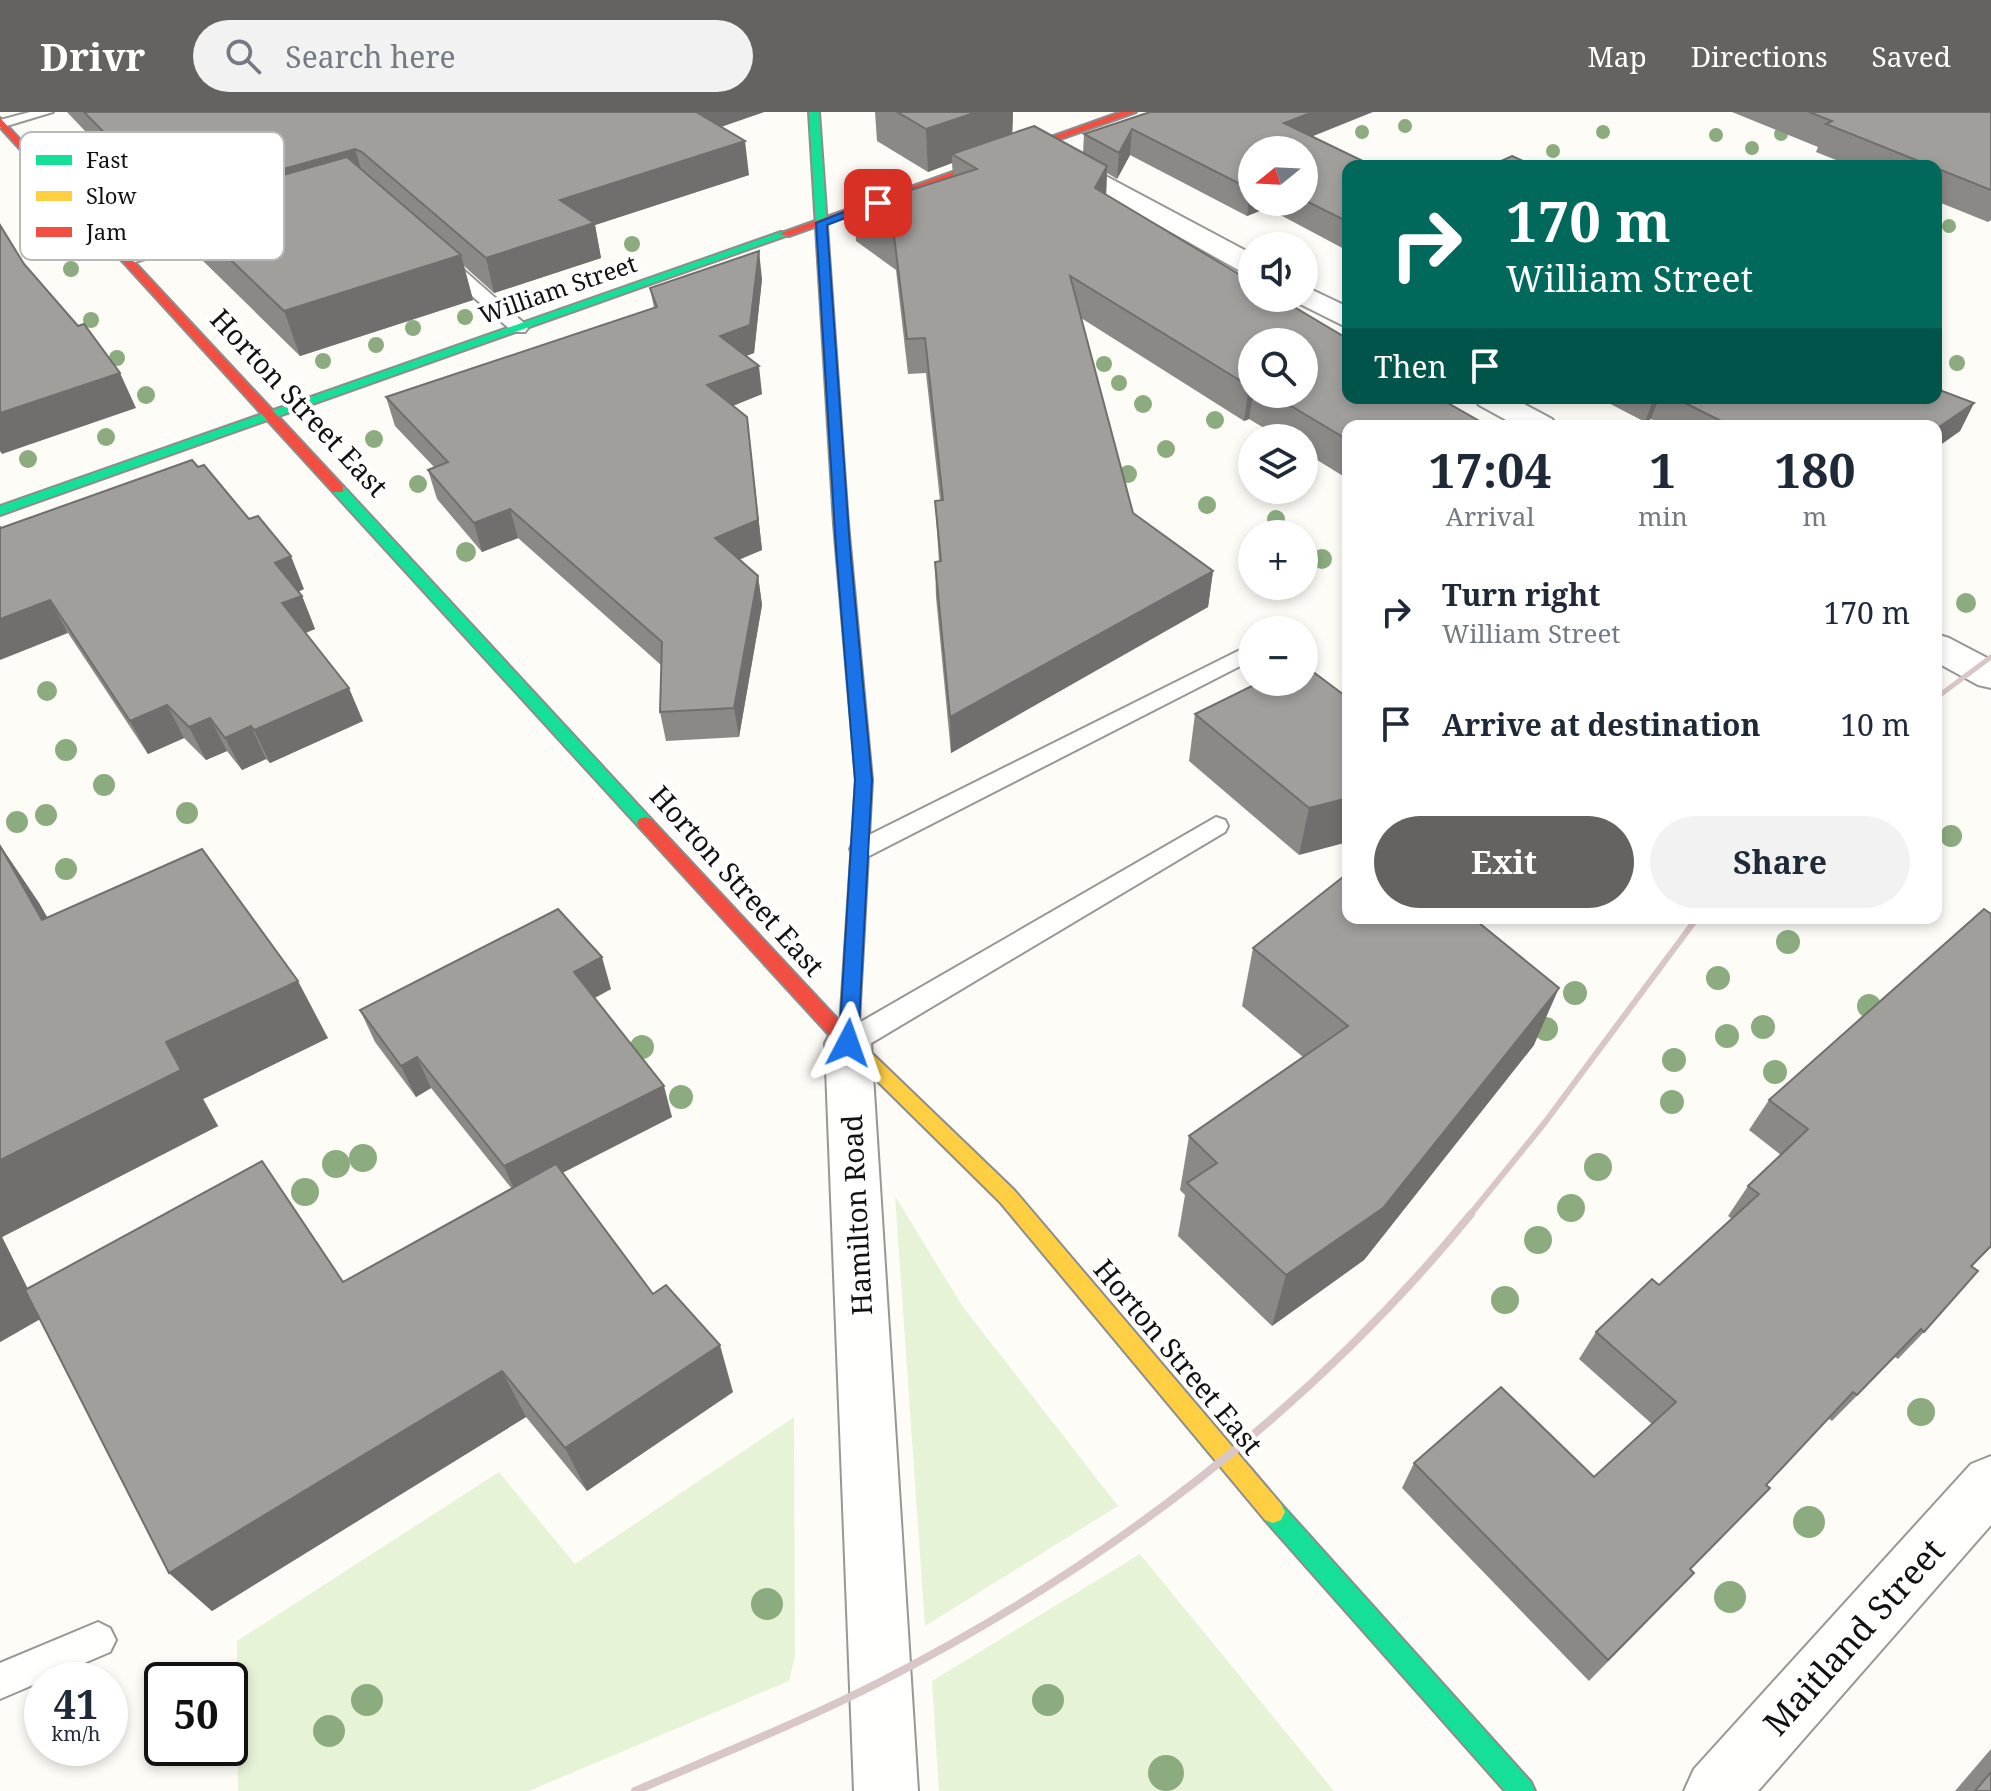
<!DOCTYPE html>
<meta charset="utf-8">
<style>
body{margin:0;font-family:"Noto Serif",serif;background:#f2f2f3;color:#1f2937;height:100vh;display:flex;flex-direction:column;font-size:30px;white-space:nowrap}
*{box-sizing:border-box;margin:0}
p{font-size:26px;color:#747a83}
.icon{flex:none;width:44px;height:44px;fill:none;stroke:currentColor;stroke-width:2;stroke-linecap:round;stroke-linejoin:round}
.map{position:relative;flex:1;overflow:hidden}
.details{position:absolute;left:1342px;top:308px;width:600px;height:504px;display:flex;flex-direction:column;background:#fff;border-radius:16px;box-shadow:0 4px 12px #0003}
.details>*{flex:none}
.guide{position:absolute;left:1342px;top:48px;width:600px;height:244px;border-radius:16px;box-shadow:0 4px 12px #0003;background:#00695c;color:#fff;overflow:hidden}
.needle{width:52px;rotate:252deg}
.controls{position:absolute;left:1238px;top:24px;display:grid;gap:16px}
.controls a{display:grid;place-items:center;width:80px;height:80px;border-radius:50%;background:#fff;box-shadow:0 4px 12px #0003;font-size:40px}
.speed{position:absolute;left:24px;top:1550px;display:flex;gap:16px;font-size:40px;font-weight:700;text-align:center}
.speed>*{display:grid;place-content:center;width:104px;height:104px;border-radius:50%;background:#fff;box-shadow:0 4px 12px #0003;line-height:1}
.speed small{font-size:20px;font-weight:400}
.speed .limit{border:4px solid #111;border-radius:12px;background:#fff;color:#111}
.pin{position:absolute;display:grid;place-items:center;width:68px;height:68px;color:#fff;margin:-34px;border-radius:16px;box-shadow:0 4px 12px #0006}
.me{position:absolute;width:88px;margin:-44px;rotate:4deg;stroke-linejoin:round;filter:drop-shadow(0 0 6px #0008)}
.turn{display:flex;align-items:center;gap:28px;height:168px;padding:0 32px;font-size:36px}
.turn .icon{width:104px;height:104px;stroke-width:2.5}
.turn b{display:block;font-size:56px;line-height:68px}
.then{display:flex;align-items:center;height:76px;padding:0 32px;background:#0003;gap:16px;font-size:30px}
.eta{display:flex;justify-content:space-evenly;align-items:center;height:136px;text-align:center}
.eta b{font-size:48px;font-weight:700;line-height:56px}
.cta{display:flex;gap:16px;margin-top:auto;padding:16px 32px}
.cta a{flex:1;height:92px;border-radius:48px;background:#646362;color:#fff;font-size:32px;font-weight:700;line-height:92px;text-align:center}
.cta a+a{background:#f2f2f3;color:#1f2937}
ul{padding:0;list-style:none}
li{display:flex;align-items:center;gap:24px;height:112px;padding:0 32px}
li div{flex:1}
li b{display:block;font-size:30px}
li em{font-style:normal}
header{display:flex;align-items:center;gap:48px;box-sizing:border-box;height:112px;padding:0 40px;background:#646362;color:#fff}
header strong{font-size:38px}
nav{display:flex;gap:44px;margin-inline-start:auto;font-size:28px}
.search{width:560px;height:72px;background:#f2f2f3;display:flex;align-items:center;gap:20px;box-sizing:border-box;padding:0 28px;border-radius:44px;color:#747a83;font-size:30px}
.map>svg:first-child{display:block}
.green{fill:#e7f3d7}
.lines{fill:none;stroke-linecap:round;stroke-linejoin:round}
.lane-casing{stroke:#979795;stroke-width:4}
.street-casing{stroke:#979795;stroke-width:4}
.fast-casing{stroke:#8e8d8b;stroke-width:4}
.slow-casing{stroke:#8e8d8b;stroke-width:4}
.jam-casing{stroke:#8e8d8b;stroke-width:4}
.lane{fill:#fffffe;fill-rule:evenodd}
.street{fill:#fffffe;fill-rule:evenodd}
.fast{fill:#16e098;fill-rule:evenodd}
.slow{fill:#ffcf43;fill-rule:evenodd}
.jam{fill:#f24e42;fill-rule:evenodd}
.rail-far2{stroke:#d9c6c7;stroke-width:5}
.rail-far1{stroke:#d9c6c7;stroke-width:6}
.rail{stroke:#d9c6c7;stroke-width:8}
.tree{fill:#8cac80}
.wall{fill:#8a8986;fill-rule:evenodd}
.shaded-wall{fill:#716f6d}
.building{fill:#a19f9c;stroke:#716f6d;stroke-width:2}
.route{fill:#1a73e8;stroke:#114b97;stroke-width:2}
.labels{text-anchor:middle;stroke-width:8;stroke-linejoin:round;paint-order:stroke}
.far-street-label{font-size:24px;fill:#111;stroke:#fff}
.street-label{font-size:28px;fill:#111;stroke:#fff}
.near-street-label{font-size:34px;fill:#111;stroke:#fff}
.key{fill:#fff;stroke:#b8b8b8;stroke-width:2}
.key-label{font-size:22px;fill:#111}
</style>
<header>
<strong>Drivr</strong>
<div class="search"><svg class="icon" aria-label="search" viewBox="0 0 24 24"><circle cx="10" cy="10" r="6"/><path d="M15 15l6 6"/></svg>Search here</div>
<nav><a>Map</a><a>Directions</a><a>Saved</a></nav>
</header>
<div class="map">
<svg width="1991" height="1679" viewBox="0 0 1991 1679">
<rect width="100%" height="100%" fill="#fdfcf7"/>
<g class="green">
<path d="M895,1084L963,1195L1118,1394L925,1514Z"/>
<path d="M794,1305L795,1545L789,1569L529,1679H238L237,1529L499,1360L575,1452Z"/>
<path d="M1140,1442L1334,1679H939L932,1569Z"/>
</g>
<g class="lines">
<defs>
<g id="lane">
<path d="M30,0H53L0,16V8Z"/>
<path d="M225,114L231,116V122L128,152L120,147L122,143Z"/>
<path d="M444,145L450,146L525,212L528,216L525,220H513L438,154L436,150L438,146Z"/>
<path d="M1246,535L1252,536V548L871,743L862,746L853,743L850,737L853,731Z"/>
<path d="M1216,705L1225,708L1228,714L1225,720L858,939L848,942L838,939L834,931L838,923Z"/>
<path d="M98,1510L110,1516L116,1528L110,1540L0,1587V1551Z"/>
</g>
<g id="street">
<path d="M1055,37L1252,142V163L1242,160L1046,50L1042,45L1046,40Z"/>
<path d="M1304,174L1348,195V216L1294,189L1292,186H1304Z"/>
<path d="M1474,286H1513L1552,307L1557,314H1517L1479,293Z"/>
<path d="M1936,522L1949,526L1991,548V576L1978,573L1936,550Z"/>
<path d="M848,913L864,918L871,931L918,1679H854L825,931L832,918Z"/>
<path d="M1991,1344V1413L1758,1679H1684L1694,1657L1971,1352Z"/>
</g>
<g id="fast">
<path d="M809,0H819L848,412L841,416L834,412Z"/>
<path d="M781,120L791,122L0,403V394Z"/>
<path d="M338,373L343,374L651,707L653,711L651,715H639L333,380V374Z"/>
<path d="M1273,1389L1281,1392L1531,1670L1535,1679H1505L1265,1408L1261,1400L1265,1392Z"/>
</g>
<path id="slow" d="M841,408L848,412L872,668L858,928L1014,1078L1281,1392L1285,1400L1281,1408L1273,1411L1265,1408L1000,1090L839,931L856,668L834,412Z"/>
<g id="jam">
<path d="M1121,0H1136L789,124L779,122Z"/>
<path d="M0,6L343,374V380H333L0,15Z"/>
<path d="M645,705L651,707L857,928L859,933L857,938H843L639,715L637,711L639,707Z"/>
</g>
</defs>
<use href="#lane" class="lane-casing"/>
<use href="#street" class="street-casing"/>
<use href="#fast" class="fast-casing"/>
<use href="#slow" class="slow-casing"/>
<use href="#jam" class="jam-casing"/>
<use href="#lane" class="lane"/>
<use href="#street" class="street"/>
<use href="#fast" class="fast"/>
<use href="#slow" class="slow"/>
<use href="#jam" class="jam"/>
<path class="rail-far2" d="M1936,586L1991,545"/>
<path class="rail-far1" d="M1469,1104L1546,1009L1697,806"/>
<path class="rail" d="M635,1679C716,1644 799,1611 878,1571C1102,1457 1311,1298 1471,1102"/>
</g>
<g class="tree">
<circle cx="1405" cy="14" r="7"/>
<circle cx="1362" cy="20" r="7"/>
<circle cx="1603" cy="20" r="7"/>
<circle cx="1781" cy="22" r="7"/>
<circle cx="1716" cy="23" r="7"/>
<circle cx="1752" cy="36" r="7"/>
<circle cx="1553" cy="39" r="7"/>
<circle cx="1949" cy="114" r="7"/>
<circle cx="632" cy="132" r="8"/>
<circle cx="71" cy="157" r="8"/>
<circle cx="508" cy="189" r="8"/>
<circle cx="465" cy="205" r="8"/>
<circle cx="91" cy="208" r="8"/>
<circle cx="413" cy="216" r="8"/>
<circle cx="376" cy="233" r="8"/>
<circle cx="117" cy="246" r="8"/>
<circle cx="323" cy="249" r="8"/>
<circle cx="1957" cy="251" r="8"/>
<circle cx="1104" cy="252" r="8"/>
<circle cx="1119" cy="271" r="8"/>
<circle cx="146" cy="283" r="9"/>
<circle cx="1143" cy="292" r="9"/>
<circle cx="1215" cy="308" r="9"/>
<circle cx="106" cy="325" r="9"/>
<circle cx="374" cy="327" r="9"/>
<circle cx="1166" cy="337" r="9"/>
<circle cx="28" cy="347" r="9"/>
<circle cx="1128" cy="362" r="9"/>
<circle cx="418" cy="372" r="9"/>
<circle cx="1207" cy="393" r="9"/>
<circle cx="1276" cy="407" r="9"/>
<circle cx="466" cy="440" r="10"/>
<circle cx="1322" cy="447" r="10"/>
<circle cx="1966" cy="491" r="10"/>
<circle cx="47" cy="579" r="10"/>
<circle cx="66" cy="638" r="11"/>
<circle cx="104" cy="673" r="11"/>
<circle cx="187" cy="701" r="11"/>
<circle cx="46" cy="703" r="11"/>
<circle cx="17" cy="710" r="11"/>
<circle cx="1951" cy="724" r="11"/>
<circle cx="66" cy="757" r="11"/>
<circle cx="1788" cy="830" r="12"/>
<circle cx="1718" cy="866" r="12"/>
<circle cx="1575" cy="881" r="12"/>
<circle cx="1869" cy="894" r="12"/>
<circle cx="1763" cy="915" r="12"/>
<circle cx="1546" cy="917" r="12"/>
<circle cx="1727" cy="924" r="12"/>
<circle cx="642" cy="935" r="12"/>
<circle cx="1674" cy="948" r="12"/>
<circle cx="1775" cy="960" r="12"/>
<circle cx="681" cy="985" r="12"/>
<circle cx="1672" cy="990" r="12"/>
<circle cx="363" cy="1046" r="14"/>
<circle cx="336" cy="1052" r="14"/>
<circle cx="1598" cy="1055" r="14"/>
<circle cx="305" cy="1080" r="14"/>
<circle cx="1571" cy="1096" r="14"/>
<circle cx="1538" cy="1128" r="14"/>
<circle cx="1505" cy="1188" r="14"/>
<circle cx="1921" cy="1300" r="14"/>
<circle cx="1809" cy="1410" r="16"/>
<circle cx="1730" cy="1485" r="16"/>
<circle cx="767" cy="1492" r="16"/>
<circle cx="367" cy="1588" r="16"/>
<circle cx="1048" cy="1588" r="16"/>
<circle cx="329" cy="1619" r="16"/>
<circle cx="1166" cy="1661" r="18"/>
</g>
<g class="wall">
<path d="M67,0H764L721,15L749,63L595,113L601,146L494,181L464,154L473,188L300,244L198,144L188,118L155,93Z"/>
<path d="M875,0H1013L1012,22L1083,41L1084,22L1150,0L1312,24L1348,54V139L1267,96L1247,104L1130,43L1117,67L1107,61L1106,83L1348,314V367L1304,340V326H1281L1249,307L1244,309L1081,206L1133,401L1213,459L1208,495L951,641L936,485L935,450L939,449L935,389L940,388L926,261L908,262L896,158L856,129L854,96L953,65L952,51L928,60L877,29ZM1252,38H1304V90H1252ZM1252,230L1304,282H1252Z"/>
<path d="M1732,0H1991V108L1988,110L1936,89V54H1851L1816,40L1818,35Z"/>
<path d="M762,167L754,241L746,244L762,282L733,294L747,305L762,438L739,447L758,464L762,493L739,625L666,629L660,600L661,553L518,426L482,440L437,387L428,358L434,355L395,314L386,285L654,196L650,176Z"/>
<path d="M1942,279L1974,291L1960,319L1936,336V314H1665L1651,307L1645,310L1599,286H1936Z"/>
<path d="M1,416L304,477L298,480L302,484L315,517L306,521L363,609L270,651L266,647L242,658L227,639L206,648L184,626L148,642L68,521Z"/>
<path d="M1348,586L1299,743L1189,649L1195,602Z"/>
<path d="M0,733L39,791L47,805L328,926L203,987L218,1014L2,1125L28,1177L343,1170L512,1077L431,976L416,985L375,930L360,898L611,877L595,886L672,1005L562,1061L653,1182L733,1280L587,1379L526,1305L212,1499L169,1461L40,1207L0,1230Z"/>
<path d="M1253,836L1534,933L1364,1148L1272,1214L1178,1124L1185,1083L1180,1078L1189,1024L1303,945L1242,894Z"/>
<path d="M1769,988L1991,1135L1972,1155L1924,1220L1898,1247L1895,1245L1832,1309L1828,1306L1766,1373L1747,1400L1691,1457L1673,1483L1589,1569L1402,1376L1414,1351L1594,1365L1652,1312L1579,1247L1596,1220L1659,1173L1732,1107L1728,1104L1748,1074L1781,1043L1749,1018Z"/>
<path d="M1991,1637V1679H1955Z"/>
</g>
<g class="shaded-wall">
<path d="M684,0H764L688,26Z"/>
<path d="M977,0H1013L1012,30L952,42V51L928,60L926,17Z"/>
<path d="M1313,0H1373L1281,37L1284,11Z"/>
<path d="M1132,17L1130,43L1117,67L1119,41Z"/>
<path d="M745,29L749,63L595,113L601,146L494,181L486,146L560,88Z"/>
<path d="M355,37L365,71L198,94L191,89L202,117L184,103L178,86Z"/>
<path d="M1107,54L1106,87L1095,76Z"/>
<path d="M1250,77H1252V90H1267V96L1247,104Z"/>
<path d="M759,139L762,167L754,241L724,252L720,224Z"/>
<path d="M461,143L473,188L300,244L284,199Z"/>
<path d="M759,254L762,282L712,302L707,273Z"/>
<path d="M120,261L136,296L2,342L0,339V301Z"/>
<path d="M1252,273L1253,282L1249,307L1244,309L1249,274Z"/>
<path d="M1654,286H1659L1651,307L1645,310Z"/>
<path d="M1974,291L1960,319L1936,336V317Z"/>
<path d="M747,305L762,438L720,456L715,426Z"/>
<path d="M510,397L518,426L482,440L474,411Z"/>
<path d="M291,444L304,477L288,484L275,451Z"/>
<path d="M1213,459L1208,495L951,641L950,605Z"/>
<path d="M758,464L762,493L739,625L734,596Z"/>
<path d="M302,484L315,517L296,524L282,491Z"/>
<path d="M50,488L68,521L0,548V507Z"/>
<path d="M349,576L363,609L270,651L254,618Z"/>
<path d="M167,593L184,626L148,642L130,609Z"/>
<path d="M210,606L227,639L206,648L189,615Z"/>
<path d="M251,614L266,647L242,658L225,626Z"/>
<path d="M1348,686V730L1299,743L1309,696Z"/>
<path d="M0,733L39,791L82,866L42,808Z"/>
<path d="M602,845L611,877L584,891L574,860Z"/>
<path d="M298,869L328,926L203,987L218,1014L2,1125L42,1206L0,1230V1048L166,930Z"/>
<path d="M1559,876L1534,933L1364,1148L1272,1214L1286,1163Z"/>
<path d="M417,945L431,976L416,985L401,954Z"/>
<path d="M664,974L672,1005L517,1084L504,1054Z"/>
<path d="M720,1233L733,1280L587,1379L565,1336Z"/>
<path d="M502,1259L526,1305L212,1499L169,1461Z"/>
</g>
<g class="building">
<path d="M84,0H696L745,29L560,88L594,111L486,146L362,40L355,37L178,86L142,59Z"/>
<path d="M897,0H977L926,17Z"/>
<path d="M1150,0H1313L1284,11L1373,54H1348V110L1304,88V38H1252V77H1250L1132,17L1119,41L1084,22Z"/>
<path d="M1809,0H1991V78L1936,56V54H1931L1826,12L1832,9Z"/>
<path d="M1034,14L1107,54L1095,76L1252,170V186H1279L1348,227V286H1439L1488,314H1348V328L1271,282H1304V230H1252V273L1249,274L1070,164L1133,401L1213,459L950,605L935,450L941,449L935,389L943,388L925,226L907,227L894,124L854,96L977,57L952,42Z"/>
<path d="M1512,44L1534,54H1490Z"/>
<path d="M347,45L461,143L284,199L181,100L198,94L191,89Z"/>
<path d="M0,113L24,152L78,214L84,212L120,261L0,301Z"/>
<path d="M759,139L750,213L720,224L759,254L707,273L747,305L758,408L715,426L758,464L734,596L660,600L662,530L510,397L474,411L428,358L448,350L386,285L657,195L650,176Z"/>
<path d="M1936,270L1942,279L1974,291L1936,317V314H1731L1675,286H1936Z"/>
<path d="M192,348L198,355L204,353L249,407L258,404L291,444L275,451L302,484L282,491L349,576L254,618L251,614L225,626L210,606L189,615L167,593L130,609L50,488L0,507V415L1,416Z"/>
<path d="M1304,553L1348,586V686L1309,696L1195,602L1260,570H1304Z"/>
<path d="M0,734L42,808L202,737L298,869L166,930L181,958L0,1048Z"/>
<path d="M1348,761V806H1473L1559,876L1383,1096L1286,1163L1187,1071L1217,1051L1189,1024L1348,914L1253,836Z"/>
<path d="M558,797L602,845L574,860L664,974L504,1054L417,945L401,954L360,898Z"/>
<path d="M1984,797L1991,802V1134L1971,1154L1978,1159L1924,1220L1921,1217L1857,1283L1853,1280L1766,1373L1770,1376L1690,1457L1694,1461L1608,1548L1414,1351L1501,1275L1594,1365L1676,1290L1596,1220L1652,1167L1659,1173L1759,1082L1748,1074L1808,1017L1769,988Z"/>
<path d="M262,1049L343,1170L556,1052L653,1182L666,1173L720,1233L565,1336L502,1259L169,1461L25,1178Z"/>
<path d="M1991,1660V1679H1975Z"/>
</g>
<path class="route" d="M874,88L884,91L827,113L850,436L872,668L858,931L855,937H842L839,931L855,668L836,436L816,111Z"/>
<g class="labels">
<g class="far-street-label">
<text transform="translate(558 178) rotate(-19)" y="8">William Street</text>
</g>
<g class="street-label">
<text transform="translate(299 291) rotate(47)" y="10">Horton Street East</text>
<text transform="translate(737 769) rotate(48)" y="10">Horton Street East</text>
<text transform="translate(857 1103) rotate(-93)" y="10">Hamilton Road</text>
<text transform="translate(1178 1245) rotate(50)" y="10">Horton Street East</text>
</g>
<g class="near-street-label">
<text transform="translate(1854 1525) rotate(-48)" y="12">Maitland Street</text>
</g>
</g>
<rect x="20" y="20" width="264" height="128" rx="12" class="key"/>
<rect x="36" y="43" width="36" height="10" fill="#16e098"/>
<rect x="36" y="79" width="36" height="10" fill="#ffcf43"/>
<rect x="36" y="115" width="36" height="10" fill="#f24e42"/>
<g class="key-label">
<text x="86" y="56">Fast</text>
<text x="86" y="92">Slow</text>
<text x="86" y="128">Jam</text>
</g>
</svg>
<div class="controls">
<a><svg class="needle" viewBox="-14 -14 28 28"><path d="M0-13l5 13h-10z" fill="#e53935"/><path d="M0 13l5-13h-10z" fill="#747a83"/></svg></a>
<a><svg class="icon" aria-label="sound" viewBox="0 0 24 24"><path d="M4 9h4l5-4v14l-5-4H4zM17 9q2 3 0 6"/></svg></a>
<a><svg class="icon" aria-label="search" viewBox="0 0 24 24"><circle cx="10" cy="10" r="6"/><path d="M15 15l6 6"/></svg></a>
<a><svg class="icon" aria-label="layers" viewBox="0 0 24 24"><path d="M12 4l9 5-9 5-9-5zM3 14l9 5 9-5"/></svg></a>
<a>+</a>
<a>−</a>
</div>
<div class="speed"><div>41<small>km/h</small></div><div class="limit">50</div></div>
<div class="pin" style="left:878px;top:91px;background:#d93025"><svg class="icon" aria-label="arrive" viewBox="0 0 24 24"><path d="M6 21V4h12l-3 4 3 4H6"/></svg></div>
<svg class="me" style="left:848px;top:931px" viewBox="-20 -20 40 40"><path d="M0-17L14 15 0 8-14 15z" fill="#1a73e8" stroke="#fff" stroke-width="4"/></svg>
<div class="guide">
<div class="turn"><svg class="icon" aria-label="right" viewBox="0 0 24 24"><path d="M7 20v-9h11M14 6l5 5-5 5"/></svg><div><b>170 m</b>William Street</div></div>
<div class="then">Then<svg class="icon" aria-label="arrive" viewBox="0 0 24 24"><path d="M6 21V4h12l-3 4 3 4H6"/></svg></div>
</div>
<section class="details">
<div class="eta">
<div><b>17:04</b><p>Arrival</p></div>
<div><b>1</b><p>min</p></div>
<div><b>180</b><p>m</p></div>
</div>
<ul>
<li><svg class="icon" aria-label="right" viewBox="0 0 24 24"><path d="M7 20v-9h11M14 6l5 5-5 5"/></svg><div><b>Turn right</b><p>William Street</p></div><em>170 m</em></li>
<li><svg class="icon" aria-label="arrive" viewBox="0 0 24 24"><path d="M6 21V4h12l-3 4 3 4H6"/></svg><div><b>Arrive at destination</b></div><em>10 m</em></li>
</ul>
<div class="cta"><a>Exit</a><a>Share</a></div>
</section>
</div>
